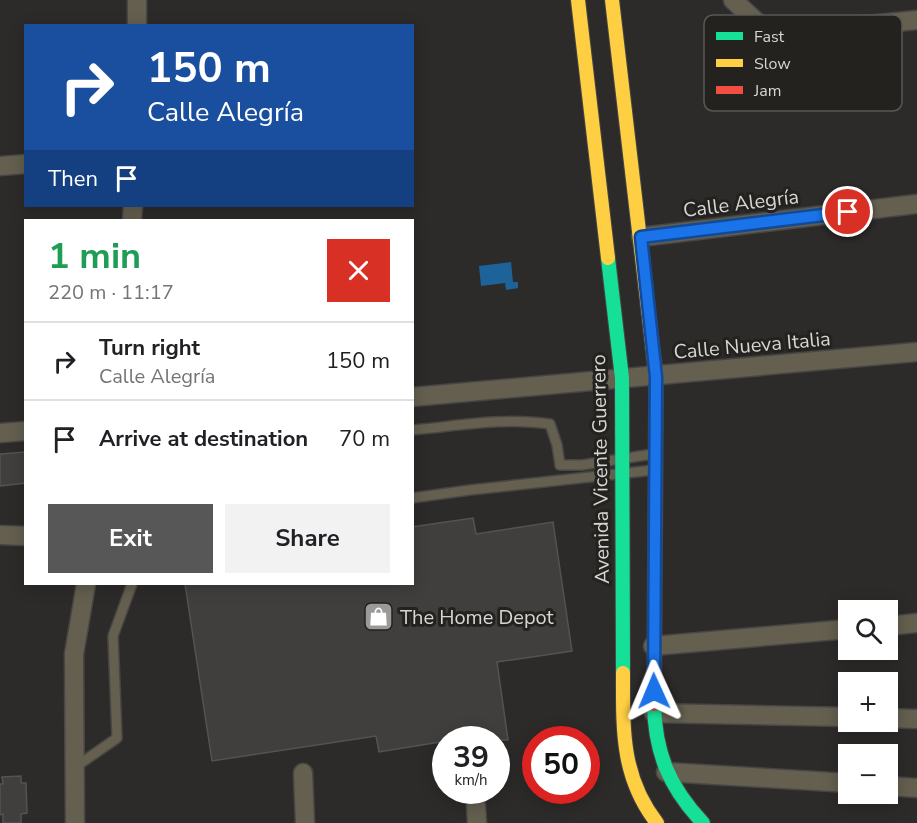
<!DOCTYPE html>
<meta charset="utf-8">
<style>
body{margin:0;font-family:"Nunito Sans",sans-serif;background:#f2f2f2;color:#202124;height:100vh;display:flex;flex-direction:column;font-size:22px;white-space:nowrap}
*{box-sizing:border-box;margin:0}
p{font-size:20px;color:#757577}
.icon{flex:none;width:33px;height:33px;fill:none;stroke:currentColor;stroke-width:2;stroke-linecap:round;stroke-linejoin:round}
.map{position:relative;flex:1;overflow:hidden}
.sheet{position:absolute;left:24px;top:219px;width:390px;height:366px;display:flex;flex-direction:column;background:#fff;border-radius:0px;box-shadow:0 3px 15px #0003}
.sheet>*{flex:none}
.top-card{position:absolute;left:24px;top:24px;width:390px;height:183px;border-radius:0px;box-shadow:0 3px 15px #0003;background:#1a4fa0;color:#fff;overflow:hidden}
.buttons{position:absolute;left:838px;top:600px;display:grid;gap:12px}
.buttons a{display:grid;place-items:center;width:60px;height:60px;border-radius:0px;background:#fff;box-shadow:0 3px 15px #0003;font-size:30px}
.speed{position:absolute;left:432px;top:726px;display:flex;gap:12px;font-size:30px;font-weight:700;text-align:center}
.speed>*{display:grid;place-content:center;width:78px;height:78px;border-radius:50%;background:#fff;box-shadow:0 3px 15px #0003;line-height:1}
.speed small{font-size:15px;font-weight:400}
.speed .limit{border:9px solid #d22;background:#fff;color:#111}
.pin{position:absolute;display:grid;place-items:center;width:51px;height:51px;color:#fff;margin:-26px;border:3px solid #fff;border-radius:50%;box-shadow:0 2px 6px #0007}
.me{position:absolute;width:66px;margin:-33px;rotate:359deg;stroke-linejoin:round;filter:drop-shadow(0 0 4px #0008)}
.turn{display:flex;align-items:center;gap:21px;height:126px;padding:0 24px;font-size:27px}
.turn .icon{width:78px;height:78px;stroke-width:2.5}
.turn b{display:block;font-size:42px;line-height:51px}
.then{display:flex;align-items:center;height:57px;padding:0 24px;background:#0003;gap:12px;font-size:22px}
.round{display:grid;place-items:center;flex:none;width:63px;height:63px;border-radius:0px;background:#f2f2f2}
.overview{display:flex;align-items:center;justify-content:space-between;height:102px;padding:0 24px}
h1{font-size:36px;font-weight:700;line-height:45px;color:#1e9e55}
.button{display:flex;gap:12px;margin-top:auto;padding:12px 24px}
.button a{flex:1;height:69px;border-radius:0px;background:#575758;color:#fff;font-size:24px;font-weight:700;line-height:69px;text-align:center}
.button a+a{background:#f2f2f2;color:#202124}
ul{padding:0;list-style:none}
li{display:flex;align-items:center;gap:18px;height:78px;padding:0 24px;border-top:2px solid #e0e0e0}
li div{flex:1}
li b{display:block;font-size:22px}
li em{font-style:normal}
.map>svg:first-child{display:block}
.water{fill:#1d639a}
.building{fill:#413f3e;stroke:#545352;stroke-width:1.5}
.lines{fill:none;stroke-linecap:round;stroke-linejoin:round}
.lane-casing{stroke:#474645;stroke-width:12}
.street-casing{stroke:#474645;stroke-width:21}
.fast-casing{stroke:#474645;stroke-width:16}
.slow-casing{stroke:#474645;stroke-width:16}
.jam-casing{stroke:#474645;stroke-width:16}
.lane{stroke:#645f4f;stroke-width:9}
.street{stroke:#645f4f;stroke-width:18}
.fast{stroke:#16e098;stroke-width:14}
.slow{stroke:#ffcf43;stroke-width:14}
.jam{stroke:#f24e42;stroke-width:14}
.route-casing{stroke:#114b97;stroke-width:15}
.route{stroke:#1a73e8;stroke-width:10}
.labels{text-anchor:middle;stroke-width:6;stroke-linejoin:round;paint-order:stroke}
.street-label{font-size:20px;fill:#d7d6d4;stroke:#24221f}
.poi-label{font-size:20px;fill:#d7d6d4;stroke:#24221f;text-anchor:start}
.key{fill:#24221f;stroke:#5a5855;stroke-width:1.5}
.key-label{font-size:16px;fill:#d7d6d4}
</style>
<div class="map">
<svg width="917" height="823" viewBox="0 0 917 823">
<rect width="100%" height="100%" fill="#2c2b29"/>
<path class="water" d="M511,262L513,282H518V288L506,290L505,283L481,286L479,266Z"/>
<g class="building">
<path d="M25,452L26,483L0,486V454Z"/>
<path d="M473,518L476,534L553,522L572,651L497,662L508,740H446V741L379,752L376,736L212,761L185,584H412V527Z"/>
<path d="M21,776V783H26L27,813L21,814V823H3V814L0,815V784H3L2,777Z"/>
</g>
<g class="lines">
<defs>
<g id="lane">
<path d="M412,430C458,426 505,417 550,424L557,445L560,465H582L653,454"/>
<path d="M412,498L470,490L654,470"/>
<path d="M74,768L117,738L113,636L132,584"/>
</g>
<g id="street">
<path d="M733,0L761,26L781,34L917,20"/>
<path d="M137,26V0"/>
<path d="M0,166L26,164"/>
<path d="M132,220L133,206"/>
<path d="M641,237L917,204"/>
<path d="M412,397L917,352"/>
<path d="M0,433L26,431"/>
<path d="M0,535L26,536"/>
<path d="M888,626L917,623"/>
<path d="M653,646L849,629"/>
<path d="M654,713L849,717"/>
<path d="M888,718L917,719"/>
<path d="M666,772L849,783"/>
<path d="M303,773L305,823"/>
<path d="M888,786L917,788"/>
<path d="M476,806L477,823"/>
<path d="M75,823L74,654L86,584"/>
</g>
<g id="fast">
<path d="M608,258L622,378L623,673"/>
<path d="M654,704C655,753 669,787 703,823"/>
</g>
<g id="slow">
<path d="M578,0L608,258"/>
<path d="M612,0L656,377V399"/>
<path d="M623,673C623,729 621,777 657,823"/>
</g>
<path id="jam" d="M654,704L656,399"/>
</defs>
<use href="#lane" class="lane-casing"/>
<use href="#street" class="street-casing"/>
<use href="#fast" class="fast-casing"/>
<use href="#slow" class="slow-casing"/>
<use href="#jam" class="jam-casing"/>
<use href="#lane" class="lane"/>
<use href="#street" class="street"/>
<use href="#fast" class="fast"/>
<use href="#slow" class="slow"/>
<use href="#jam" class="jam"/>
</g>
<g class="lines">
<defs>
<path id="route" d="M654,691L656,377L641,237L848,212"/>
</defs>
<use href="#route" class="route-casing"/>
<use href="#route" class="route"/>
</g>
<defs>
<symbol id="shop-square" viewBox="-11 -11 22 22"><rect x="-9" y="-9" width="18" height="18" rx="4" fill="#9b9a98" stroke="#24221f"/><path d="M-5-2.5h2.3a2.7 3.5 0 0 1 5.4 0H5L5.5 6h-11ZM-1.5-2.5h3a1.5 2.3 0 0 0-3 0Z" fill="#fff"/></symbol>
</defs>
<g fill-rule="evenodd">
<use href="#shop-square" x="362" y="600" width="33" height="33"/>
</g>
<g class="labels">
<g class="street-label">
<text transform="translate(741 203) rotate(-7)" y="7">Calle Alegría</text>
<text transform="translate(752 345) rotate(-5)" y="7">Calle Nueva Italia</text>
<text transform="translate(600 469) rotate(-91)" y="7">Avenida Vicente Guerrero</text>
</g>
<g class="poi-label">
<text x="400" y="624">The Home Depot</text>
</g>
</g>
<rect x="704" y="15" width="198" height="96" rx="9" class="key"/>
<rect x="716" y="32" width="27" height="8" fill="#16e098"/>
<rect x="716" y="59" width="27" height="8" fill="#ffcf43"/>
<rect x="716" y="86" width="27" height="8" fill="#f24e42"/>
<g class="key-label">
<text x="754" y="42">Fast</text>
<text x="754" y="69">Slow</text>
<text x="754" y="96">Jam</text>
</g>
</svg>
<div class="buttons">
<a><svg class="icon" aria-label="search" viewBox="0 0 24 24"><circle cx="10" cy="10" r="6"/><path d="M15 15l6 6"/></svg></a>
<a>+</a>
<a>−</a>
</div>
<div class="speed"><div>39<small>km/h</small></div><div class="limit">50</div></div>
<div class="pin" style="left:848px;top:212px;background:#d93025"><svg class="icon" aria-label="arrive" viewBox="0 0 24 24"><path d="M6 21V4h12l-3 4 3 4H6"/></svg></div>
<svg class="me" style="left:654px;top:691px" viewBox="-20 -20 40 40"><path d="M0-17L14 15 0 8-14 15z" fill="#1a73e8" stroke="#fff" stroke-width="4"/></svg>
<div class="top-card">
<div class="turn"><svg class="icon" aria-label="right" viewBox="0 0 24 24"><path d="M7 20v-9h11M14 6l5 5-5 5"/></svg><div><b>150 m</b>Calle Alegría</div></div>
<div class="then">Then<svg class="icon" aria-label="arrive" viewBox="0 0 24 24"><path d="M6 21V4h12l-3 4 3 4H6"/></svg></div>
</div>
<section class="sheet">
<div class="overview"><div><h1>1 min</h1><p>220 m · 11:17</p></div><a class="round" style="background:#d93025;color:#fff"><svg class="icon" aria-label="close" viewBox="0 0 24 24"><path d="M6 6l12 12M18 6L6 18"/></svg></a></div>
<ul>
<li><svg class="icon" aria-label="right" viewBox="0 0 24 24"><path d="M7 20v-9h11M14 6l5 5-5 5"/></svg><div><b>Turn right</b><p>Calle Alegría</p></div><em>150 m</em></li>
<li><svg class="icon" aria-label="arrive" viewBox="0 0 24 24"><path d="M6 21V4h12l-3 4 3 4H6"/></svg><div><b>Arrive at destination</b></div><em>70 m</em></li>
</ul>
<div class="button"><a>Exit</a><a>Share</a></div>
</section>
</div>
